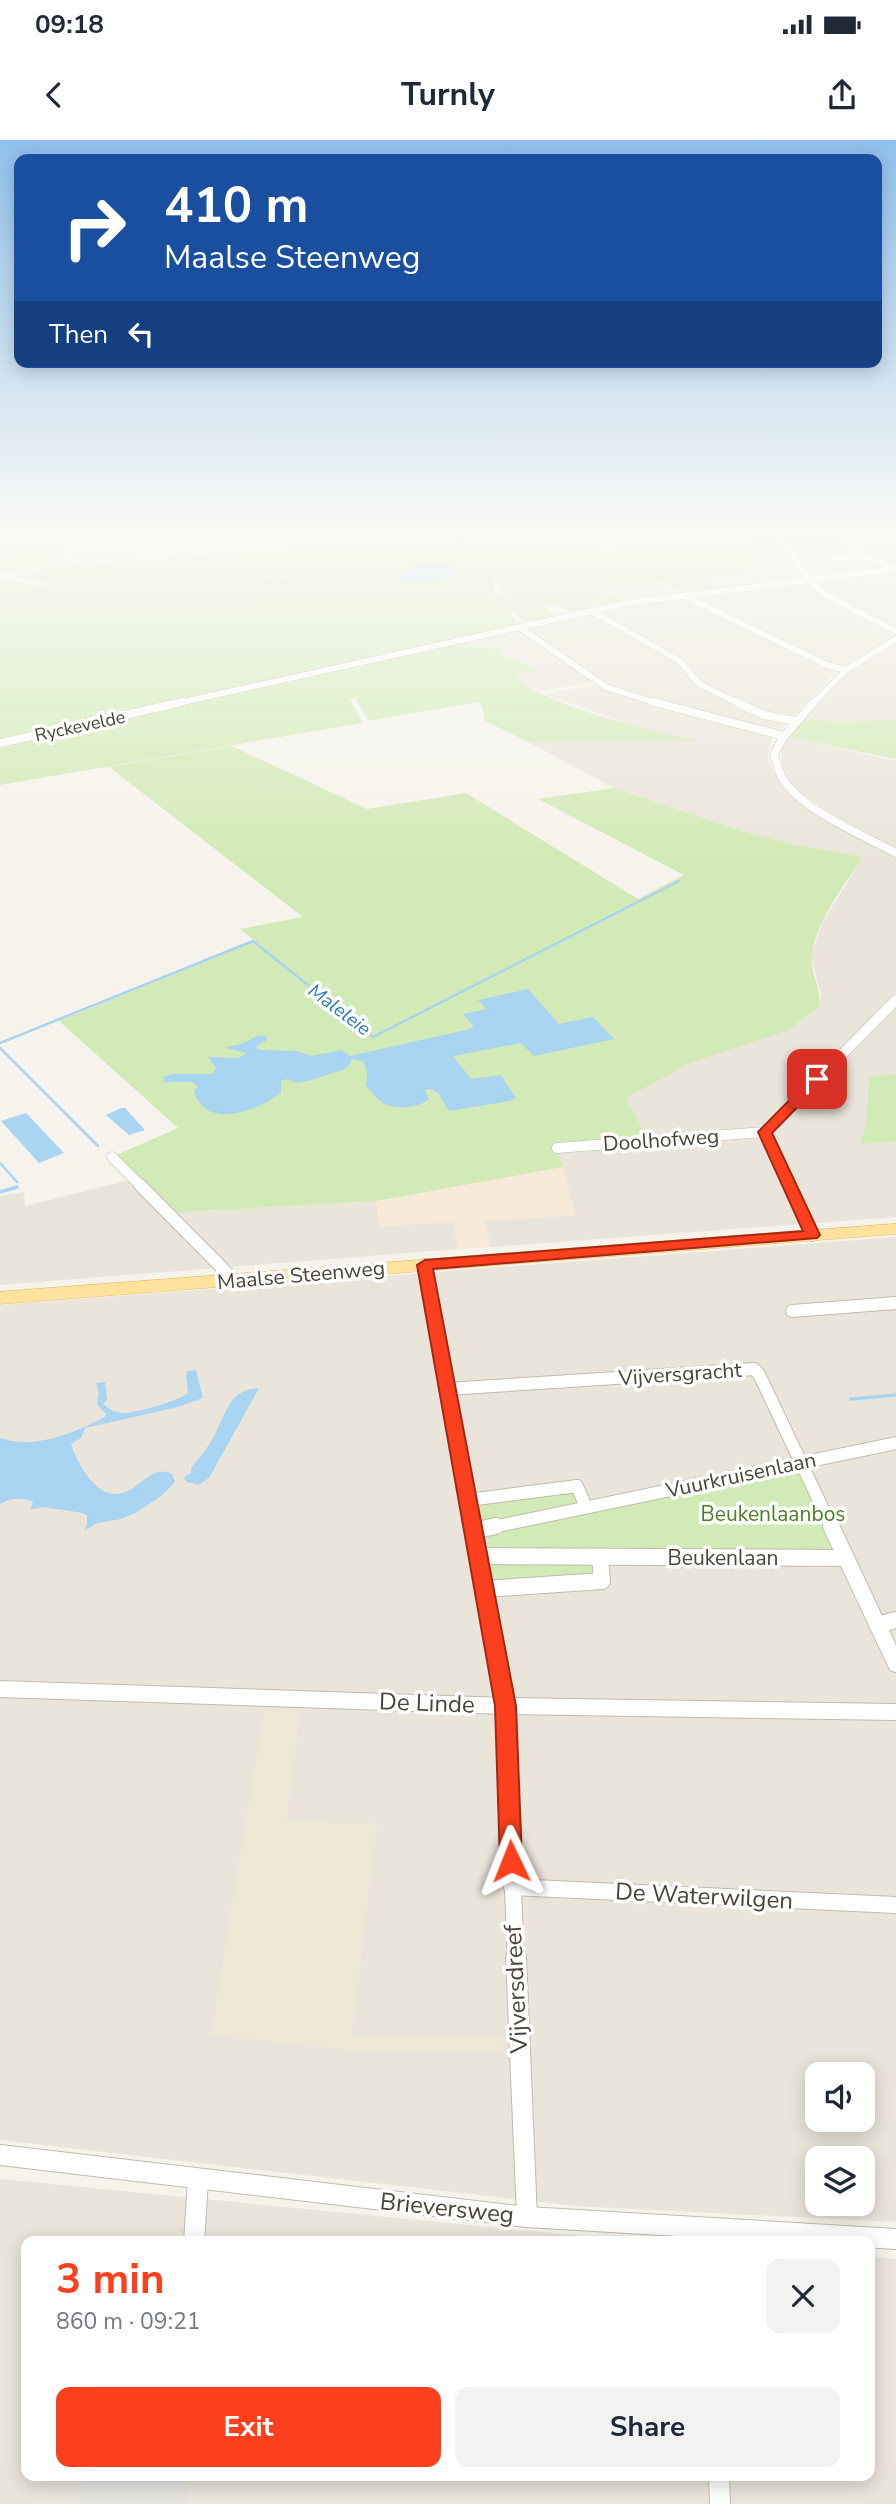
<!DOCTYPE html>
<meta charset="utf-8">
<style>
body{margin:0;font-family:"Nunito Sans",sans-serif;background:#f2f2f3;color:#1f2937;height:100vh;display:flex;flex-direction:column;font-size:26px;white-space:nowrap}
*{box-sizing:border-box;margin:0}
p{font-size:23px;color:#747a83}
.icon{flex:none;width:38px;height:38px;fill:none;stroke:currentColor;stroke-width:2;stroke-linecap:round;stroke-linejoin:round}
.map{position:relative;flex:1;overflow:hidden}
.details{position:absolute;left:21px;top:2096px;width:854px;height:245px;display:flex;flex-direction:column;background:#fff;border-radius:14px;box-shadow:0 4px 18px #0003}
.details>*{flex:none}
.guide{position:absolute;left:14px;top:14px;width:868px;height:214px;border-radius:14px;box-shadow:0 4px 18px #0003;background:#1a4fa0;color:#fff;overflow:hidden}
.tools{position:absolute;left:805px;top:1922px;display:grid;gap:14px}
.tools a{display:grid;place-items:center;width:70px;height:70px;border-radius:14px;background:#fff;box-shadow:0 4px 18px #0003;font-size:35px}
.pin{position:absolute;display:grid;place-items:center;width:60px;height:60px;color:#fff;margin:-30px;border-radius:14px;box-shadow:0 4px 10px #0006}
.me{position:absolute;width:77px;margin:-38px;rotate:358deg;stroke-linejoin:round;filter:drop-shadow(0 0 5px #0008)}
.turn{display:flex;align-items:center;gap:24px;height:147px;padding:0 35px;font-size:32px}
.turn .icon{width:91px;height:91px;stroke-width:2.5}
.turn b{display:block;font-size:49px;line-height:60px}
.then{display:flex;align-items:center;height:66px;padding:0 35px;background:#0003;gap:14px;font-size:26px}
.round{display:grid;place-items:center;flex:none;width:74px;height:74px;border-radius:14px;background:#f2f2f3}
.head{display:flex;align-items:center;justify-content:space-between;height:119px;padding:0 35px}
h1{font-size:42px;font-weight:700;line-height:52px;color:#fc3f1d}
.cta{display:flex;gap:14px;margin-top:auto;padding:14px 35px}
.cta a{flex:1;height:80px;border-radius:14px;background:#fc3f1d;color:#fff;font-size:28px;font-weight:700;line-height:80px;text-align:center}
.cta a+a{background:#f2f2f3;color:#1f2937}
.status{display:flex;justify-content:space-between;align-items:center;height:49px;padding:0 35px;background:#fff;direction:ltr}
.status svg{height:19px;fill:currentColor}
header{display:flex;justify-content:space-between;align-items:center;height:91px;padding:0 35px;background:#fff;font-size:32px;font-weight:700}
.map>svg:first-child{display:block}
.residential{fill:#eae5da;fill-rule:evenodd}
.commercial{fill:#f7ead8}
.education{fill:#efe8d6}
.green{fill:#d2eab5}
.parking{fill:#e5e3e0}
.water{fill:#a9d4f2}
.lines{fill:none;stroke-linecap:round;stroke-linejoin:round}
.stream-far2{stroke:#a9d4f2;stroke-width:2}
.stream-far1{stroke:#a9d4f2;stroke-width:2.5}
.stream{stroke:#a9d4f2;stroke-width:3.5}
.minor-far5-casing{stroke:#c2bbae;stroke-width:7}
.minor-far4-casing{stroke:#c2bbae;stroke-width:9}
.minor-far3-casing{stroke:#c2bbae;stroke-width:11}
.minor-far2-casing{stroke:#c2bbae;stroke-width:14}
.minor-far1-casing{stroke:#c2bbae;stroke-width:18}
.minor-casing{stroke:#c2bbae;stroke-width:22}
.primary-casing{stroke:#e6c16a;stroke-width:1}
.minor-far5{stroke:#fff;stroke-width:6}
.minor-far4{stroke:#fff;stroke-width:8}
.minor-far3{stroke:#fff;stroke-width:10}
.minor-far2{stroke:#fff;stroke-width:12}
.minor-far1{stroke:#fff;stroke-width:16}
.minor{stroke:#fff;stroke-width:20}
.primary{fill:#ffe39c;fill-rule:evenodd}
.route{fill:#fc3f1d;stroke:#a42913;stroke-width:2}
.labels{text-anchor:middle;stroke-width:7;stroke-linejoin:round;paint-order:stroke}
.far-street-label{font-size:18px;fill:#4b4439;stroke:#fff}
.far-water-label{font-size:19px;font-style:italic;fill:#2e7ab2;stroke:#fff}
.street-label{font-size:21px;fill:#4b4439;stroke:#fff}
.park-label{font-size:21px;fill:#4a7f2a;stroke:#fff}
.near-street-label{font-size:24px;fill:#4b4439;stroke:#fff}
</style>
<div class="status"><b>09:18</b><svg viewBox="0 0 49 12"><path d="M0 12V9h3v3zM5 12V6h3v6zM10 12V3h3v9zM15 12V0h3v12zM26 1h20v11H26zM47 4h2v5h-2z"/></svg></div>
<header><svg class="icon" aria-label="back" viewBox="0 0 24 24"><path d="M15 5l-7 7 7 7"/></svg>Turnly<svg class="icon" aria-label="share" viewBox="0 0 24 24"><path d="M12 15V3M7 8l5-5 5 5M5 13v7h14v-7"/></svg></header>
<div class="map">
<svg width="896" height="2364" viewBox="0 0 896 2364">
<rect width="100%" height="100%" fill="#f6f3ec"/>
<g class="residential">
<path d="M726,395H775L807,438L719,449L703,437L764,428L752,411L721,397Z"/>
<path d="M782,395H896V428L812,438Z"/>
<path d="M896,431V495L835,532L778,593L643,557L600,541L540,551L524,545L517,533L541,529L463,501L629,464Z"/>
<path d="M654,441L677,454L625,461L600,450Z"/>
<path d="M896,505V579L845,582L805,579L850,531Z"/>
<path d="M596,545L711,582L773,596L767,620L787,653L818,676L896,714V1077L491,1107L485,1081L575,1075L557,1008L648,1000L625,958L690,923L787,891L818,867L821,855L811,816L822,783L863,717L792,704L745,692L614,648L528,602L697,600L643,589L544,554Z"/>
<path d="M788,597L896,621V709L830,673L799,651L788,640L782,625L781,606Z"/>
<path d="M133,1039L168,1073L376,1061L380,1086L453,1082L458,1109L0,1145V1056L24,1052L25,1066Z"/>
<path d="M896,1097V2082L575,2066L0,2000V1165ZM817,1934H863V1979H817ZM817,2018H863V2063H817Z"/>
<path d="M0,2039L643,2102H26V2336H870V2117L896,2119V2364H0Z"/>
</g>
<path class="commercial" d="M563,1027L576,1075L485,1081L491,1107L458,1109L453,1082L380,1086L376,1061Z"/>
<path class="education" d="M264,1569L300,1571L287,1682L377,1683L352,1896L503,1895L504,1911L350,1910L211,1895Z"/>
<g class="green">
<path d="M0,395H31L73,422L0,434Z"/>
<path d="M346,395H445L463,406L492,439L495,447L493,454L506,452L466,405L449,395H548L550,401L557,408L596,405L604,411L618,409L611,395H726L723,397H744L765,428L704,437L719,449L682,453L660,440L602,450L625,461L575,473L557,465L543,466L556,477L522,484L515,471H511L517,486L0,600V439L47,447L53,444L9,436L83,424L198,415L142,427L200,416L275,441L306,433L272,438L203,416L285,409Z"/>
<path d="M463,501L485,509L499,507L504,511L496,513L542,530L517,534C520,538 522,544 527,546C574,573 648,590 701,601L528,602L485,581L482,566L478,562L368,581L355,558L350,559L362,583L0,645V608Z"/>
<path d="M805,579L845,582L896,579V619L788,597Z"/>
<path d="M232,606L367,669L466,653L638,759L684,735L538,659L614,648L745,692L792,704L863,717C844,746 818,778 812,813C809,831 822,848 819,867L787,891L690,923L626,958L649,1001L558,1008L563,1027L376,1061L168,1073L112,1017L178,988L59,881L255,801L240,789L303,777L109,627Z"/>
<path d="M896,934V1001L860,1004L866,987L869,937Z"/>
<path d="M799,1329L835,1414L489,1410L487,1391Z"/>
<path d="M574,1352L579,1364L485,1385L478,1382L473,1369L476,1364Z"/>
<path d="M588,1421L597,1428L592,1436L489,1441L485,1424Z"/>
</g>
<path class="parking" d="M81,2336H196L188,2339L187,2364H77Z"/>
<g class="water">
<path d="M424,424L450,426L459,432C444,443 412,445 395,441L408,430Z"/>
<path d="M528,849L559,884L593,877L614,899L534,916L521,903L453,916L471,939L501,935L516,958L510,961L449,971L438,953L431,949L425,950L429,959C418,969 390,971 378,959C373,955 371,950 366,946L367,933L363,921L352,919L348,927L342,930L308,941L296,943L288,939L281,941V953C256,971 206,991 194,951L198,946L192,942H164L163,937L172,934H212L216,928L208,917L239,918L247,913L226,908C232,904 237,906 244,903C252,899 255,894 266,896L267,900L256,906L258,910L297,911L311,916L341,910L350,916L466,890L474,887L463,874L487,869L478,860Z"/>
<path d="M121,968H125L145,990L129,995L106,975Z"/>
<path d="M26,973L64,1013L39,1023L1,981Z"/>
<path d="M196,1230L203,1258L178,1267L85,1288L81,1298L71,1304C77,1323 97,1361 123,1353C140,1348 153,1324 172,1334L175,1342L160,1357L135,1373L121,1379L97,1383L84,1391L87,1384V1376L83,1373L43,1367L30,1370L33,1362C21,1357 11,1358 0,1364V1298C35,1310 74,1293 105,1277L106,1274L97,1264L99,1253L96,1243L105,1242L107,1260L103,1264C109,1269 116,1273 124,1273C134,1274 183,1259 188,1253L186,1235L188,1231Z"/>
<path d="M259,1248L209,1338L198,1345L187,1342L183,1338L191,1333V1328C199,1318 208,1308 214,1296C227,1273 228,1250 259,1248Z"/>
</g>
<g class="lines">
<g class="stream-far2">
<path d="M41,395L59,405"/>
<path d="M0,413L49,406"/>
</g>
<g class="stream-far1">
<path d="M0,903L253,801L373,897L679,741"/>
<path d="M0,908L98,1006"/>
<path d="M0,1023L17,1042"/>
</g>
<g class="stream">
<path d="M0,1052L17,1047"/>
<path d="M851,1259L896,1255"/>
</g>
<defs>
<g id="minor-far5">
<path d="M778,395L813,444L824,454L896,491"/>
<path d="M832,417H864"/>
<path d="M895,429L858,414L845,401L896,399"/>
<path d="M684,456L827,525L846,530"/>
<path d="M591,471L680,521L699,544L740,564"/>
<path d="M519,487L606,547L659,564"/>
<path d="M174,564L628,463L896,429"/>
<path d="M812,564L846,530L896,499"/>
</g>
<g id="minor-far4">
<path d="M654,562L784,596"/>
<path d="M736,562L764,575L796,581"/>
<path d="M814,562L782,599L774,615C777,623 779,634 784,641C806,672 863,695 896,713"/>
<path d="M0,603L182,562"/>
</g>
<g id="minor-far3">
<path d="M557,1008L765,992"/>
<path d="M112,1017L142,1047"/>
<path d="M790,1047L765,992L896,860"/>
</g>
<g id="minor-far2">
<path d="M140,1045L234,1140"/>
<path d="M789,1045L812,1095"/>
<path d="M425,1125L473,1388"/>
<path d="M792,1171L896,1163"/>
<path d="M447,1249L754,1229L759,1234L832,1388"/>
<path d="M468,1360L577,1346L586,1367"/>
<path d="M488,1388L896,1303"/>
</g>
<g id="minor-far1">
<path d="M472,1386L505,1566L516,1819"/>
<path d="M831,1386L896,1524"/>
<path d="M473,1391L496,1386"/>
<path d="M478,1416L846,1418"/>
<path d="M484,1449L602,1441L600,1417"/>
<path d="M877,1485L896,1480"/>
<path d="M0,1549L505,1566L896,1572"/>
<path d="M512,1747L896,1765"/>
</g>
<g id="minor">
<path d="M516,1817L527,2077"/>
<path d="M0,2015L527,2077L896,2099"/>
<path d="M194,2102L198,2040"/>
<path d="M719,2336L720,2364"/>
</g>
<path id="primary" d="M896,1084V1094L0,1164V1152Z"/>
</defs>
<use href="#minor-far5" class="minor-far5-casing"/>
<use href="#minor-far4" class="minor-far4-casing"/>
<use href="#minor-far3" class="minor-far3-casing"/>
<use href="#minor-far2" class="minor-far2-casing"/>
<use href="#minor-far1" class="minor-far1-casing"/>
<use href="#minor" class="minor-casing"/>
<use href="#primary" class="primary-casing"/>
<use href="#minor-far5" class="minor-far5"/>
<use href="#minor-far4" class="minor-far4"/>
<use href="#minor-far3" class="minor-far3"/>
<use href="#minor-far2" class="minor-far2"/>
<use href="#minor-far1" class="minor-far1"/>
<use href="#minor" class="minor"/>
<use href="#primary" class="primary"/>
</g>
<linearGradient id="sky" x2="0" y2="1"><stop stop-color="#8fc1ec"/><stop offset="0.54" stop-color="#fbfaf6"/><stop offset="1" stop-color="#fbfaf6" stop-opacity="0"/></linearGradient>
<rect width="896" height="726" fill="url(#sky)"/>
<path class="route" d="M817,935L824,939L822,942L772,993L820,1095L817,1098L433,1129L516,1566L522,1721L519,1728L511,1731L503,1728L500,1721L495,1566L417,1125L425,1120L803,1091L758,992L812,937Z"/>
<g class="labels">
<g class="far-street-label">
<text transform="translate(80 586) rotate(-12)" y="6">Ryckevelde</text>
</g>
<g class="far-water-label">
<text transform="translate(340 869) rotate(37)" y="7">Maleleie</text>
</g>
<g class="street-label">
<text transform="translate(661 1000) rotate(-4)" y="7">Doolhofweg</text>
<text transform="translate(301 1135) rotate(-5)" y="7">Maalse Steenweg</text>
<text transform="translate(680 1234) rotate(-4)" y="7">Vijversgracht</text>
<text transform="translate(741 1335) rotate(-12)" y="7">Vuurkruisenlaan</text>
<text x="723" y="1425">Beukenlaan</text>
</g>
<g class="park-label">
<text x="773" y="1381">Beukenlaanbos</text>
</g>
<g class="near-street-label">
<text transform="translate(427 1563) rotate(2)" y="8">De Linde</text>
<text transform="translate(704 1756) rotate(3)" y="8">De Waterwilgen</text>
<text transform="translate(516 1849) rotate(-93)" y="8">Vijversdreef</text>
<text transform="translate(447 2068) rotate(6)" y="8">Brieversweg</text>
</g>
</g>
</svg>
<div class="tools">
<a><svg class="icon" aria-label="sound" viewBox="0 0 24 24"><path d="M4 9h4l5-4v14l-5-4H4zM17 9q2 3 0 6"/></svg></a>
<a><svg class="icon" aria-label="layers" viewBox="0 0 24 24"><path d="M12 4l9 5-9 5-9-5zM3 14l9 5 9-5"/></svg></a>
</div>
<div class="pin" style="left:817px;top:939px;background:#d93025"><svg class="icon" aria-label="arrive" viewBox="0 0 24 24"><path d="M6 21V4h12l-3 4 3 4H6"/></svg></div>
<svg class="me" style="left:511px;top:1721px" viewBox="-20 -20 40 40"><path d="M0-17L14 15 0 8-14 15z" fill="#fc3f1d" stroke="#fff" stroke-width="4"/></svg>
<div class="guide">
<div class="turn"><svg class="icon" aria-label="right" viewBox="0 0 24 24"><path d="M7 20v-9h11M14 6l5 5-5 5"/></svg><div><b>410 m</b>Maalse Steenweg</div></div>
<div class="then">Then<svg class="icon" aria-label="left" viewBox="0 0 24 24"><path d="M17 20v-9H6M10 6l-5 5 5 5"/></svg></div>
</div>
<section class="details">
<div class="head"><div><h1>3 min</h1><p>860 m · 09:21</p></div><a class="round"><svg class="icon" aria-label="close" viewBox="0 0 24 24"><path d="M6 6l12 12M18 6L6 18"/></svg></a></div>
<div class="cta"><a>Exit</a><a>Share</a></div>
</section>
</div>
